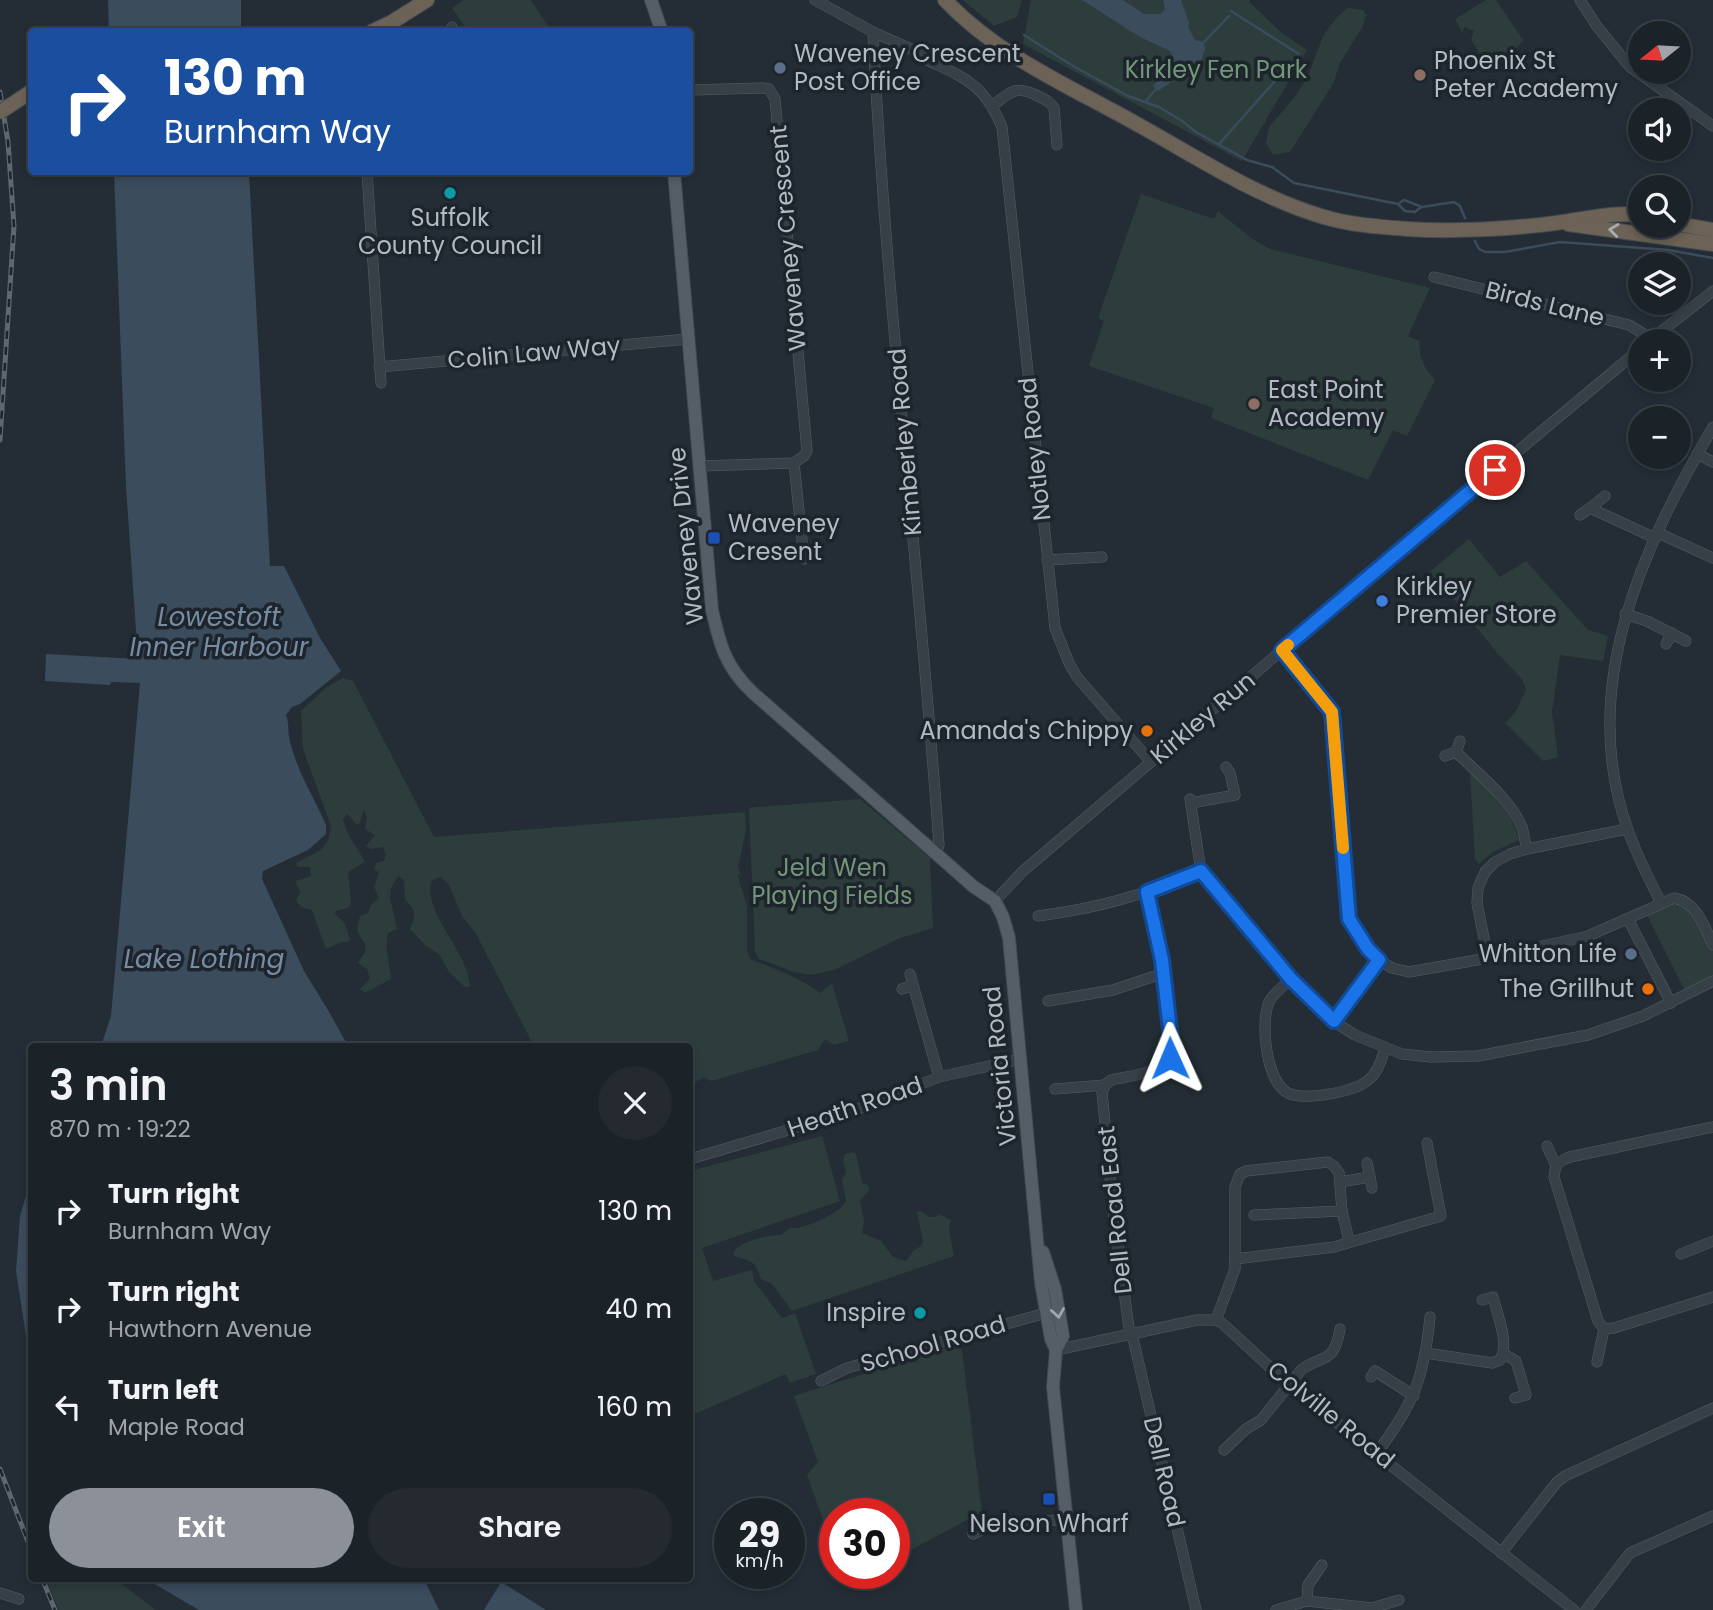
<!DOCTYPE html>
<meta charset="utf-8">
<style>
body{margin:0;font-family:Poppins,sans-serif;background:#242a30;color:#f1f3f6;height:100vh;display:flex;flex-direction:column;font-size:26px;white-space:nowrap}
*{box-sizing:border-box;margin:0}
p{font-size:23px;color:#a0a4a8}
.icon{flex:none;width:38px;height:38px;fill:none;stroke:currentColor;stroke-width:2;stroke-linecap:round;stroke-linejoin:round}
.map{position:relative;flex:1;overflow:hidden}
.drawer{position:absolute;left:28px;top:1043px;width:665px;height:539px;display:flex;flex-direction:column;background:#1b2228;border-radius:7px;box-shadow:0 4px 10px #0003,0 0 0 2px #393f45}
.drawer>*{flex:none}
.guide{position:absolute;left:28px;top:28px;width:665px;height:147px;border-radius:7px;box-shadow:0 4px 10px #0003,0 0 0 2px #393f45;background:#1a4fa0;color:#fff;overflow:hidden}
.needle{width:46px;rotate:252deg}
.tools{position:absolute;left:1628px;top:21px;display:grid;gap:14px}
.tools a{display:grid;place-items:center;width:63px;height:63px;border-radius:50%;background:#1b2228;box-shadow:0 4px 10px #0003,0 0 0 2px #393f45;font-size:35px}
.speed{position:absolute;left:714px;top:1498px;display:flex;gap:14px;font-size:35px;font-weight:700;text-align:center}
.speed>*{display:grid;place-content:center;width:91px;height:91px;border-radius:50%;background:#1b2228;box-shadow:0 4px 10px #0003,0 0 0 2px #393f45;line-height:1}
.speed small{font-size:18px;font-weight:400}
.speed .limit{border:10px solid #d22;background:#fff;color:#111}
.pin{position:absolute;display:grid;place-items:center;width:60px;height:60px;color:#fff;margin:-30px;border:4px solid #fff;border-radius:50%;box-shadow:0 2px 7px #0007}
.me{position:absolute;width:77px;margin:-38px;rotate:359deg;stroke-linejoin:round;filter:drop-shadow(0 0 5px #0008)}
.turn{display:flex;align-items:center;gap:24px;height:147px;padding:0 21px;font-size:32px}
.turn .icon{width:91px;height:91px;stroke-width:2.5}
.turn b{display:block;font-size:49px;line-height:60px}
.round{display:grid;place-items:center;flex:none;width:74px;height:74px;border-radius:37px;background:#242a30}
.head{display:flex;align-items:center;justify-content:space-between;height:119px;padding:0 21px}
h1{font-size:42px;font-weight:600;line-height:52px}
.action{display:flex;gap:14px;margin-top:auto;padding:14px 21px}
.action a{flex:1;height:80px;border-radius:42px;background:#8c9099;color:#fff;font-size:28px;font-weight:600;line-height:80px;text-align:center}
.action a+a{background:#242a30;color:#f1f3f6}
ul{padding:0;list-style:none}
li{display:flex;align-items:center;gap:21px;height:98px;padding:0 21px}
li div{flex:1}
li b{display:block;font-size:26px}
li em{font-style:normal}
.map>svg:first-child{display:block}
.green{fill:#2c3d3c}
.water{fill:#3b4c5d}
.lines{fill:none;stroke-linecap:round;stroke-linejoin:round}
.stream{stroke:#3b4c5d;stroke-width:2.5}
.minor-casing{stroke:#555d65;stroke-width:11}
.major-casing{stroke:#404850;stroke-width:14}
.highway-casing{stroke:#424a52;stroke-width:16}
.minor{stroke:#373f47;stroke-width:10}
.major{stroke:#555e67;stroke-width:12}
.highway{stroke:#6c6255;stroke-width:14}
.rail-casing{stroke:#5e6671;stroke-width:5}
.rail{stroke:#1d242c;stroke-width:2.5;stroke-dasharray:8;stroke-linecap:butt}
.highway-bridge-casing{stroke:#424a52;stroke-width:16;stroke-linecap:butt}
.highway-bridge{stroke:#6c6255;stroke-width:14}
.oneway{stroke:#a8adb2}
.oneway2{stroke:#9fa8b1}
.route-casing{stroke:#114b97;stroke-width:18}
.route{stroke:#1a73e8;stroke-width:12}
.slow{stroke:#f59e0b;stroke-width:12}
.service-dot{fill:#5c6f8a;stroke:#1d242c;stroke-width:2.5}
.education-dot{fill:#8d6e63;stroke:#1d242c;stroke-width:2.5}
.culture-dot{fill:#0f9aa8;stroke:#1d242c;stroke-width:2.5}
.transit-dot{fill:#1a4fb4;stroke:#1d242c;stroke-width:2.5}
.shop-dot{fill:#3f7fe0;stroke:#1d242c;stroke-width:2.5}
.food-dot{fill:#e8710a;stroke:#1d242c;stroke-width:2.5}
.labels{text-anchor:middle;stroke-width:7;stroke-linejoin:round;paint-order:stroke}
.poi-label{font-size:24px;fill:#b2bac3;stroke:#1d242c;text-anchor:start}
.park-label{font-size:24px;fill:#73967a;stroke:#1d242c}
.street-label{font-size:24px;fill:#b2bac3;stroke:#1d242c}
.water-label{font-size:26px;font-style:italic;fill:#768ca3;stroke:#1d242c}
</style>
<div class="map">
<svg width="1713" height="1610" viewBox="0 0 1713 1610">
<rect width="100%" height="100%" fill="#242d36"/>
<g class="green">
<path d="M463,0H531L548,26L538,31H468L452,8Z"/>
<path d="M963,0H1022L1017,17L994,26Z"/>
<path d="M1031,0H1250L1249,2L1282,33L1307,50L1242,161L1023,44Z"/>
<path d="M1486,0H1496L1523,40C1513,54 1503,64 1486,63L1471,40L1474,31L1465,27L1462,32L1455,19Z"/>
<path d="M1348,8L1363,10L1366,15L1363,26L1340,63L1333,84L1290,152L1273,155L1266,143L1269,127L1294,98L1307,78L1324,34L1338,16Z"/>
<path d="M1141,194L1214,219L1218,211L1251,238L1270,249L1430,288L1408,336L1419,341C1420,358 1423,367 1435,380L1407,436L1393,430L1368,480L1211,418L1214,408L1089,366L1104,321L1098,318Z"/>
<path d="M1469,539L1500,577L1526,561L1588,630L1608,636L1603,661L1560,655L1552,712L1558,757L1543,761L1505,723L1516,711L1526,690L1522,679L1498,654L1453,598L1436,590L1417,588L1419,581Z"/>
<path d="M343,678L353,681L434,837L745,812L746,830L738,867L741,876L738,874V877L747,906V950L750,959C768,966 806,980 820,993L832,983L849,1041L834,1045L825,1039L818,1050L711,1081L704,1077L690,1085V1046H534L475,932L462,916L449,885L441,877L431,881C423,914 469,952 470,987H465L449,972L439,954L426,946L410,929L414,919L413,909L405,899L404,880L398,876L391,888L390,898L397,929L388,933C384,949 390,963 391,979L365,993L360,989L370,979L367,969L358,963C371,944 365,947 357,930L360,916L368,913L371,905L379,898L374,887L379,872L374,870L376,863L384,861L386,855L383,847L371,849L366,846L375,835L365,829L367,817L364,810L359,824L357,825L347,814L343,819C346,835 357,847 365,862L348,872L351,903L348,908L336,911L335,914L344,922L350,939L348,942H342L326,949L312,910L301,907L296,900L300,893L295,881L311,876L310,867H298L296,863L321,850L328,841L331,826L303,749L301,711L327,687Z"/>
<path d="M1470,772C1491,792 1512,811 1519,840L1493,852L1479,864L1475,859Z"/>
<path d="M860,799L930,858L933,928L900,938L834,970L811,975L794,972L759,959L755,951L749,808H745Z"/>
<path d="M1674,901L1691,908L1713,952V980L1686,993L1646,913Z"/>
<path d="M822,1136L840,1201L702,1248L713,1281L752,1270L754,1281L782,1318L795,1313L816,1374L790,1383L786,1374L697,1413L690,1409V1171Z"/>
<path d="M854,1152L857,1157L862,1183L867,1185L870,1189L860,1201L864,1221L862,1233L881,1241L893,1257L906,1261L914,1250L921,1246L923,1241L917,1212L920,1211L930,1217H935L939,1214L951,1220L949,1229L954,1256L792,1311L772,1284L761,1279C754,1257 751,1263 733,1255C736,1241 768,1235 781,1235L790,1228C806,1229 839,1214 846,1201L842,1180L846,1172L843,1161L845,1154Z"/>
<path d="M961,1343L982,1512L894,1559V1514H835V1553L807,1475L818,1462L794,1396Z"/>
<path d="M46,1579H116L155,1610H59Z"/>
</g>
<g class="water">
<path d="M108,0H241V31H109Z"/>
<path d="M1082,0H1123L1144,14H1160L1165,9L1163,0H1181L1189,22L1188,27L1195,40L1204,42L1205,50L1199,66L1186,72L1158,91L1153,85L1167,72L1174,60L1170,51L1140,37Z"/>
<path d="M114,172H249L270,566H284L320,638L341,671L300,704L292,707L286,715C289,723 288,730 289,737C295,768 314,797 326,825V834L308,850L263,871L262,879L304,971L328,1010L348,1046H101L111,1016L140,683L111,682L110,685L45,681L46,654L138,659L126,487Z"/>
<path d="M31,1179H32L31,1391L27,1342L16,1271L20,1216Z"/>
<path d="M146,1579H424L439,1610H199Z"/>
<path d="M501,1582L546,1610H484Z"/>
</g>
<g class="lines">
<g class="stream">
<path d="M1024,35L1073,66L1128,96L1159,107L1182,121L1196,132L1247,160L1272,167L1294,183L1398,204L1404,200L1422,207L1454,202L1460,206L1465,218"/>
<path d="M1204,42L1229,16"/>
<path d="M1145,102L1157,88"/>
<path d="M1220,143L1299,54L1231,11"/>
<path d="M1398,204L1405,211L1415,212L1421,207"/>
<path d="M1475,241L1479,249L1485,252H1505L1560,242L1668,250L1713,258"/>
</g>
<defs>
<g id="minor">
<path d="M815,0L873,32L920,53L923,58C964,78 983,82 1002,127L1055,628L1069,663L1077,677L1151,762"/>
<path d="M1580,0L1596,25L1630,67L1713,126"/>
<path d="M452,27L454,32"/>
<path d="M873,32C886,303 920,574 939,845L936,852"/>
<path d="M690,90L763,88L769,89L775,99L807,451L804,456L794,463L699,466"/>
<path d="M993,105C1013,90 1016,85 1040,97C1046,100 1050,102 1054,108L1057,145"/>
<path d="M367,172L381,383"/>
<path d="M1434,277L1629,325L1652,339"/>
<path d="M1649,341L1713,291"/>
<path d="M379,367L688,339"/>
<path d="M1697,454L1713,462"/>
<path d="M794,463L804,559"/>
<path d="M1590,508L1605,496"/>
<path d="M1580,515L1590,508L1655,538"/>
<path d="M1658,533L1713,558"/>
<path d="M1047,560L1102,557"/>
<path d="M1625,614L1647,621L1686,641"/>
<path d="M1666,644L1672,633"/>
<path d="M1282,650L1332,712L1350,920L1368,949L1379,960L1392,968L1409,972L1488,958L1588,936L1674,898C1697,902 1704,926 1713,945"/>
<path d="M1456,752L1460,741"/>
<path d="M1445,756L1456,752C1478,774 1509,797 1522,827C1524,834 1525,842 1527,849"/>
<path d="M1190,799L1201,871L1204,878L1291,979L1333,1021L1355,1035L1402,1054L1431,1057L1478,1056L1588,1035L1643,1016L1713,981"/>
<path d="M1191,803L1235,795L1230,773L1226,767"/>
<path d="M995,901L1022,872L1390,558L1640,349"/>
<path d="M1661,903C1649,879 1637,856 1628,830C1577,689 1642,548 1713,427"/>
<path d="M1038,916C1099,908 1144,895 1201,871"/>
<path d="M1628,919L1671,1003"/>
<path d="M1488,958L1477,903L1478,888L1485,872L1495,862L1510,854L1527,849L1627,829"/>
<path d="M910,974L913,985"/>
<path d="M1291,979C1284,986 1273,993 1269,1002C1260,1024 1266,1081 1288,1093C1304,1101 1353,1092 1367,1081C1378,1073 1381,1061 1385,1048"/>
<path d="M902,989L913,985L939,1077"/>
<path d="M1048,1001L1113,990L1164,973"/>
<path d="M1333,1021L1379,960"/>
<path d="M1105,1085L1102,1092L1114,1218L1130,1335"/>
<path d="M1055,1089L1105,1085L1111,1080C1133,1075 1168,1074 1172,1047L1162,960L1147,893"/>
<path d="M1713,1127L1570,1157C1559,1161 1555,1164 1554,1177L1598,1321L1604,1329L1614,1328L1713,1297"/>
<path d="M1547,1146L1556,1166"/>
<path d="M690,1159L856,1110L939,1077L1021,1059"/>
<path d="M1370,1177L1372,1188"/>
<path d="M1340,1182L1370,1177L1367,1163"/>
<path d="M1254,1215L1342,1211"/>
<path d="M1681,1254L1713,1241"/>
<path d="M1235,1259L1334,1247L1441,1216L1427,1143"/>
<path d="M1216,1320L1235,1269V1187L1240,1174L1246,1171L1328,1162L1334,1166L1339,1173L1342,1211L1349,1241"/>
<path d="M1132,1334L1196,1610"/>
<path d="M1056,1350L1197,1320H1216L1222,1323L1288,1384L1574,1610"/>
<path d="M1426,1353L1492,1363L1500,1360C1510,1344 1497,1314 1493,1297L1482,1300"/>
<path d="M1504,1354L1516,1361L1526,1395L1515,1398"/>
<path d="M1597,1362L1604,1329"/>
<path d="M1371,1377L1375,1371L1414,1396"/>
<path d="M821,1381L847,1368L1046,1313"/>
<path d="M1224,1450L1246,1429L1261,1420L1302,1369C1324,1354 1334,1364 1340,1329"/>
<path d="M1376,1454C1414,1404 1424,1378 1430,1317"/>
<path d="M973,1534L988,1527L1066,1519"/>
<path d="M1501,1553L1557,1482L1565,1476L1713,1408"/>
<path d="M0,1593L19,1599"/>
<path d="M1307,1601L1308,1585L1322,1565"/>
<path d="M1276,1610L1307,1601L1372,1608L1399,1600"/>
<path d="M1586,1610L1630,1553L1713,1516"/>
</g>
<g id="major">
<path d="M651,0L662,32"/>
<path d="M674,172L712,610C720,645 725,666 752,692L974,887L995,901L1003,917L1009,938L1041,1283L1051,1339L1056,1350"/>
<path d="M1043,1252L1055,1289L1063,1336L1056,1350L1053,1387L1076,1610"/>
</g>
<g id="highway">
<path d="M945,0C998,56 1069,86 1135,123C1197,157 1256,197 1324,217C1351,225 1381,227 1408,229C1453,232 1511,229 1556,223C1585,219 1610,212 1640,215"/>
<path d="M371,32L392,22L427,0"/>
<path d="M1568,224L1713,244"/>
<path d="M1678,224L1713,230"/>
</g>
</defs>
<use href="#minor" class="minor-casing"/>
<use href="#major" class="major-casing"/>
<use href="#highway" class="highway-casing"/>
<use href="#minor" class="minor"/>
<use href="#major" class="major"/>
<use href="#highway" class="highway"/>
<defs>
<g id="rail">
<path d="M0,92L8,142L14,226L0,440"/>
<path d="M0,1469L32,1552"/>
<path d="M42,1578L55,1610"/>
</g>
</defs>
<use href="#rail" class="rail-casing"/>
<use href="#rail" class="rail"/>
<defs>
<path id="highway-bridge" d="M0,112L32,91"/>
</defs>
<use href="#highway-bridge" class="highway-bridge-casing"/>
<use href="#highway-bridge" class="highway-bridge"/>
</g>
<defs><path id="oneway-chevron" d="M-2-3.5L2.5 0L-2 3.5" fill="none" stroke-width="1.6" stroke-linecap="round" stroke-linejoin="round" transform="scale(1.75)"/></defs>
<use class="oneway" href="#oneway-chevron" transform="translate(1614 230) rotate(-173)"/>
<use class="oneway2" href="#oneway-chevron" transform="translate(1058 1313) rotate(81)"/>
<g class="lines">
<defs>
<path id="route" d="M1170,1058L1172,1048L1162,960L1147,892L1201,871L1291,979L1334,1021L1379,960L1368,949L1349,919L1332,712L1282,650L1495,470"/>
</defs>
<use href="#route" class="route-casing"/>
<use href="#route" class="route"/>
<path class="slow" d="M1288,645L1282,650L1332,712L1343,848"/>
</g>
<g class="service-dot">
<circle cx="780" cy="68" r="7"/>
<circle cx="1631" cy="954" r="7"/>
</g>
<g class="education-dot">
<circle cx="1420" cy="75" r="7"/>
<circle cx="1254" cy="404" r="7"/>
</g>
<g class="culture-dot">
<circle cx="450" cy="193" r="7"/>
<circle cx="920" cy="1313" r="7"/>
</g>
<g class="transit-dot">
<rect x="707" y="531" width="14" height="14" rx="3.5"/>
<rect x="1042" y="1492" width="14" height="14" rx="3.5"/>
</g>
<circle class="shop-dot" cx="1382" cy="601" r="7"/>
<g class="food-dot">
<circle cx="1147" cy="731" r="7"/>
<circle cx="1648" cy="989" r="7"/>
</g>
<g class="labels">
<g class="poi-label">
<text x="794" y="62">Waveney Crescent<tspan x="794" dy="28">Post Office</tspan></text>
<text x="1434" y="69">Phoenix St<tspan x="1434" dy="28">Peter Academy</tspan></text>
<text x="450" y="226" text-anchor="middle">Suffolk<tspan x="450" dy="28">County Council</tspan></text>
<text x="1268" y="398">East Point<tspan x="1268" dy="28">Academy</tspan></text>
<text x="728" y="532">Waveney<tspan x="728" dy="28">Cresent</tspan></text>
<text x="1396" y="595">Kirkley<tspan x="1396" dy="28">Premier Store</tspan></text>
<text x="1133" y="739" text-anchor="end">Amanda's Chippy</text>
<text x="1617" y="962" text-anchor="end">Whitton Life</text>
<text x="1634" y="997" text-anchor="end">The Grillhut</text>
<text x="906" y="1321" text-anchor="end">Inspire</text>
<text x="1049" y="1532" text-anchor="middle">Nelson Wharf</text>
</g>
<g class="park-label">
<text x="1216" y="78">Kirkley Fen Park</text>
<text x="832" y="876">Jeld Wen<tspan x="832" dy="28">Playing Fields</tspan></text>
</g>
<g class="street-label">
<text transform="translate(788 238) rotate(-95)" y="8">Waveney Crescent</text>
<text transform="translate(1545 304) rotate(14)" y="8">Birds Lane</text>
<text transform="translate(534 353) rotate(-5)" y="8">Colin Law Way</text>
<text transform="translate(905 442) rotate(-95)" y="8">Kimberley Road</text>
<text transform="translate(1035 449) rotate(-96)" y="8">Notley Road</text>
<text transform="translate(686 536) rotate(-96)" y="8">Waveney Drive</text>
<text transform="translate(1203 718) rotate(-40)" y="8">Kirkley Run</text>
<text transform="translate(1000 1066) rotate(-96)" y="8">Victoria Road</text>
<text transform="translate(855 1107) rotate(-19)" y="8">Heath Road</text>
<text transform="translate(1115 1210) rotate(-96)" y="8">Dell Road East</text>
<text transform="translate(933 1344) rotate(-16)" y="8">School Road</text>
<text transform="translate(1331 1415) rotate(39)" y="8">Colville Road</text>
<text transform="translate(1164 1472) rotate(77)" y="8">Dell Road</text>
</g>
<g class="water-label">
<text x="219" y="626">Lowestoft<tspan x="219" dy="30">Inner Harbour</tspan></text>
<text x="204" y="968">Lake Lothing</text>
</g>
</g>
</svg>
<div class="tools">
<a><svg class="needle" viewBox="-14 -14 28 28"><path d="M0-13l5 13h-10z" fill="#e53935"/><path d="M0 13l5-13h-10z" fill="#a0a4a8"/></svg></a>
<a><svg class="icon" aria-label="sound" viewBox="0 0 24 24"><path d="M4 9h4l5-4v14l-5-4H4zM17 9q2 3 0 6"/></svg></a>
<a><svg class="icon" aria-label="search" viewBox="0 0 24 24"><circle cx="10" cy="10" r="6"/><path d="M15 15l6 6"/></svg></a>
<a><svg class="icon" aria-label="layers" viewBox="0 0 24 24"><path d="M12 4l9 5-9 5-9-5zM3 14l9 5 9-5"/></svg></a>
<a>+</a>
<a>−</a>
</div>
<div class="speed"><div>29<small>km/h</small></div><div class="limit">30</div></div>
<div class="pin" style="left:1495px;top:470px;background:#d93025"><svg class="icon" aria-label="arrive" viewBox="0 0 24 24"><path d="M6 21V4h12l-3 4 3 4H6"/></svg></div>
<svg class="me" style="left:1170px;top:1058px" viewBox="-20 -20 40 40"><path d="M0-17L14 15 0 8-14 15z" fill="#1a73e8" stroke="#fff" stroke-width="4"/></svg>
<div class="guide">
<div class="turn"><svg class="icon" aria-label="right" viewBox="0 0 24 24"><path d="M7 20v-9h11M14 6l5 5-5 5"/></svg><div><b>130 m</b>Burnham Way</div></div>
</div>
<section class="drawer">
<div class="head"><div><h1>3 min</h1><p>870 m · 19:22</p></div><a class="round"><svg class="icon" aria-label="close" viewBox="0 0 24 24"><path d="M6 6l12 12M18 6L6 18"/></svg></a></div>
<ul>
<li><svg class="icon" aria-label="right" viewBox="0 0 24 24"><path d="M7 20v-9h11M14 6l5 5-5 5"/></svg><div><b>Turn right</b><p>Burnham Way</p></div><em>130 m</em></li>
<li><svg class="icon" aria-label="right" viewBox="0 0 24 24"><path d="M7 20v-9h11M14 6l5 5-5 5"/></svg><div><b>Turn right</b><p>Hawthorn Avenue</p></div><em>40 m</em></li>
<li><svg class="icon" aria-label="left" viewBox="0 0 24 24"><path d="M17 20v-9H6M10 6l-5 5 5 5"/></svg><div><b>Turn left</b><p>Maple Road</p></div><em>160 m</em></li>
</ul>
<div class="action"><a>Exit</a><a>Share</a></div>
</section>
</div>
